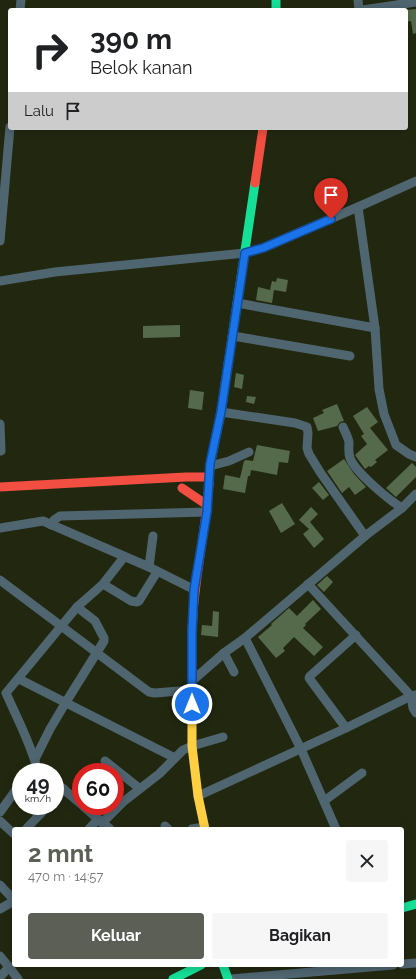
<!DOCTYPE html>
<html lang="id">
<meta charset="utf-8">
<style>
body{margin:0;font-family:Raleway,sans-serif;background:#f6f6f6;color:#202124;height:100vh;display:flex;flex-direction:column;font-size:15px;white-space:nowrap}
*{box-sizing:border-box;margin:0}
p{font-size:13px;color:#757577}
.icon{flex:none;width:22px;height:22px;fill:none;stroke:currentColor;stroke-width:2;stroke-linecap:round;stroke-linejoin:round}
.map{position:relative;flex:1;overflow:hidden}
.details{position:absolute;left:12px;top:827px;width:392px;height:140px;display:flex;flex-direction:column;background:#fff;border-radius:4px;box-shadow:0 2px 10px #0003}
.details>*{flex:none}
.guide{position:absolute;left:8px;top:8px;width:400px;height:122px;border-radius:4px;box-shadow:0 2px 10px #0003;background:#fff;color:#202124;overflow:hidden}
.speed{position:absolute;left:12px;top:763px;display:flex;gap:8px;font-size:20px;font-weight:700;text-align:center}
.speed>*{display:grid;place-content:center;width:52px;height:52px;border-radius:50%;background:#fff;box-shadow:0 2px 10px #0003;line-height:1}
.speed small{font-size:10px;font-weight:400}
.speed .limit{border:6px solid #d22;background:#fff;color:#111}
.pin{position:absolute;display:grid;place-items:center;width:34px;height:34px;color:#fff;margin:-41px -17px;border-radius:50% 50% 50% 0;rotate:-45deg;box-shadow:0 0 4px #0007}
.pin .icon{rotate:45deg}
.me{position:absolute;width:44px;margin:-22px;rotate:0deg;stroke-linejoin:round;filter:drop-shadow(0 0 3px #0008)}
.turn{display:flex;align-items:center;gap:14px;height:84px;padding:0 16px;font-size:18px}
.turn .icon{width:52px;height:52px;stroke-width:2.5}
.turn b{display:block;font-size:28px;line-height:34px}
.then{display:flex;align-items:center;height:38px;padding:0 16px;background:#0003;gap:8px;font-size:15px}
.round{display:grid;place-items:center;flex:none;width:42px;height:42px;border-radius:4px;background:#f6f6f6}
.headline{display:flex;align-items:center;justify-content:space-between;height:68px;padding:0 16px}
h1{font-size:24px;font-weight:700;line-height:30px;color:#5b5f56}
.action{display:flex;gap:8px;margin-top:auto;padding:8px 16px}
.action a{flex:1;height:46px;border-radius:4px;background:#5b5f56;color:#fff;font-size:16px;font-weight:700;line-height:46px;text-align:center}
.action a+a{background:#f6f6f6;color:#202124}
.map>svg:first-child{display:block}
.building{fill:#556a4b}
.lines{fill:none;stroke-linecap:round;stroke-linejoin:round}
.street{stroke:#4f6570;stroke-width:9}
.fast{stroke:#16e098;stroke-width:9}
.slow{stroke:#ffcf43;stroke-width:9}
.jam{stroke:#f24e42;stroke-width:9}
.route-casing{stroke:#114b97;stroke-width:10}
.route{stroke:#1a73e8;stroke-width:7}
</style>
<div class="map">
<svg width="416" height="979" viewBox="0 0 416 979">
<rect width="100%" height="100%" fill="#222810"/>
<g class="building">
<path d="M416,9V33L413,34L411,21L406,22V10Z"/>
<path d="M277,278L288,280L286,292L274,290L272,303L256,300L258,287L270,290L272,281L276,282Z"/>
<path d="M180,325V337L143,338V326Z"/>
<path d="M236,373L244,375L242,389L234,387Z"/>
<path d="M190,390L204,392L202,410L188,408Z"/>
<path d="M247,396L256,397L254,404L246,402Z"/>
<path d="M337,404L344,421L340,422L337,426L318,431L313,418L324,413L322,410Z"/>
<path d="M367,407L378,422L370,428L388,450L375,460L377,462L371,467L369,466L365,469L355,455L367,444L361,436L364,434L353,416Z"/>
<path d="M257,445L290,451L288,463L279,462L277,475L251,470L250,476H248L245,493L223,489L225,475L240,478L244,461L246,460L253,461Z"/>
<path d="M344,459L354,474L366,487L355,495L349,487L342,493L327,471Z"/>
<path d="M412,463L416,467V477L396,497L386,488Z"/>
<path d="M319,482L329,495L323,500L312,488Z"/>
<path d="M282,503L295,524L281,533L269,511Z"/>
<path d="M311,507L318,514L310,522L324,539L314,548L303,534L309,529L299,520Z"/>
<path d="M327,576L333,582L324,592L317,585Z"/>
<path d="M313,600L321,609L305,624L306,625L303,628L323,647L314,656L294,637L283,648L285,651L276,658L258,637L272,625L271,624L289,608L297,616Z"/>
<path d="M213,611L219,612L218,637L201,635L202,625L212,626Z"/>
</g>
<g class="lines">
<g class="street">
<path d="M358,0L359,10"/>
<path d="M20,10L21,0"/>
<path d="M363,10L416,2"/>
<path d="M358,207L375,328L379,389L384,414L396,445L409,454L416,457"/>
<path d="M0,241L10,127"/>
<path d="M0,281L55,272L245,253L263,248L358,207L416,181"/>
<path d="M237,303L375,328"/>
<path d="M233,336L350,356"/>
<path d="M221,412L295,423L307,427L308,433L307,448L309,454L320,472L365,536"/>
<path d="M0,424L1,451"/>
<path d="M343,427C345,432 348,437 349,442C349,447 348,452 350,458C355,472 389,500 402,508"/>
<path d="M210,466L229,461L249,452"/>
<path d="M51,525L54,520L60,516L207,512"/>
<path d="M0,528L43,521L149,567L195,590"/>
<path d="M149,567L153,536"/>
<path d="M0,580L149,692L155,693L192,690"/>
<path d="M103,584L131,601L137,602L139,601L157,572"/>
<path d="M308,584L411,696L413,708L416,713"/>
<path d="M245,638L301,749L336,829"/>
<path d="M224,653L234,672"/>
<path d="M19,679L175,758"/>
<path d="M192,681L224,653L245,638L365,536L402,508L416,494"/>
<path d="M346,728L309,678L310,676L356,635"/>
<path d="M35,759L50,729L66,702L104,641V638L95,621L77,607"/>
<path d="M105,761L139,788"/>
<path d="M31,772L37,768C30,742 17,718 6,693L77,607L103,584L124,557"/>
<path d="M55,782L81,804"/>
<path d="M198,796L346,728L411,696L416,695"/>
<path d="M55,799L64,789"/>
<path d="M324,801L362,773"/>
<path d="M83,806L110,829"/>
<path d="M0,812L21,783"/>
<path d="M0,821L14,834"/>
<path d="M102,823L123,802L159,774L183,750L192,746L223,737"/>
<path d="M165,826L168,829"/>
<path d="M26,829L48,806"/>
<path d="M89,829L98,819"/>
<path d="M192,829L204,827"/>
<path d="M0,885L14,900"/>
<path d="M0,909L14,901"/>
<path d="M0,956L9,967L0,977"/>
<path d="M402,964L416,963"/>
<path d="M9,967L18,979"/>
<path d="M231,979L393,965"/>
</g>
<g class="fast">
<path d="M276,0V10"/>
<path d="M209,484L210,465L221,412L255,183"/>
<path d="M402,908L416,904"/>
<path d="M223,965L228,979"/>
<path d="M173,979L201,965"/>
</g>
<path class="slow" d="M193,614L192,632V746L198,796L205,829"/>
<g class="jam">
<path d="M255,183L263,128"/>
<path d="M0,487L186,477H208"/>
<path d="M182,488L207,505"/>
<path d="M193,614C196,570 206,528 209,484"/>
</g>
</g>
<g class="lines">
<defs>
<path id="route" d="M192,704V632L194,590L207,512L210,464L221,412L245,253L263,248L331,219"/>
</defs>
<use href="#route" class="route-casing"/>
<use href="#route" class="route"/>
</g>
</svg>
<div class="speed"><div>49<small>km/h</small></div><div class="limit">60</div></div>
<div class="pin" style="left:331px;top:219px;background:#d93025"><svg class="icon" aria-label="arrive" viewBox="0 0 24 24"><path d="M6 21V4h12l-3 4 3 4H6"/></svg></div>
<svg class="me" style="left:192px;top:704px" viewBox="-20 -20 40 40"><circle r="17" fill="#1a73e8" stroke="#fff" stroke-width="3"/><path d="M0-11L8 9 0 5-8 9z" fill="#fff"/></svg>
<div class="guide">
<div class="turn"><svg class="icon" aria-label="right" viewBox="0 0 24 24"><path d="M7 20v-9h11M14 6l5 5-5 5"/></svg><div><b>390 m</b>Belok kanan</div></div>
<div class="then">Lalu<svg class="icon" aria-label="arrive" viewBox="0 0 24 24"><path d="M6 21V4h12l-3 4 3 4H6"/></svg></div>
</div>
<section class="details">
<div class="headline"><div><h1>2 mnt</h1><p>470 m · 14:57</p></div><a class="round"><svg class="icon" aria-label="close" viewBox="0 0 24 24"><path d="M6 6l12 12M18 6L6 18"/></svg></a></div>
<div class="action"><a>Keluar</a><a>Bagikan</a></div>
</section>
</div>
